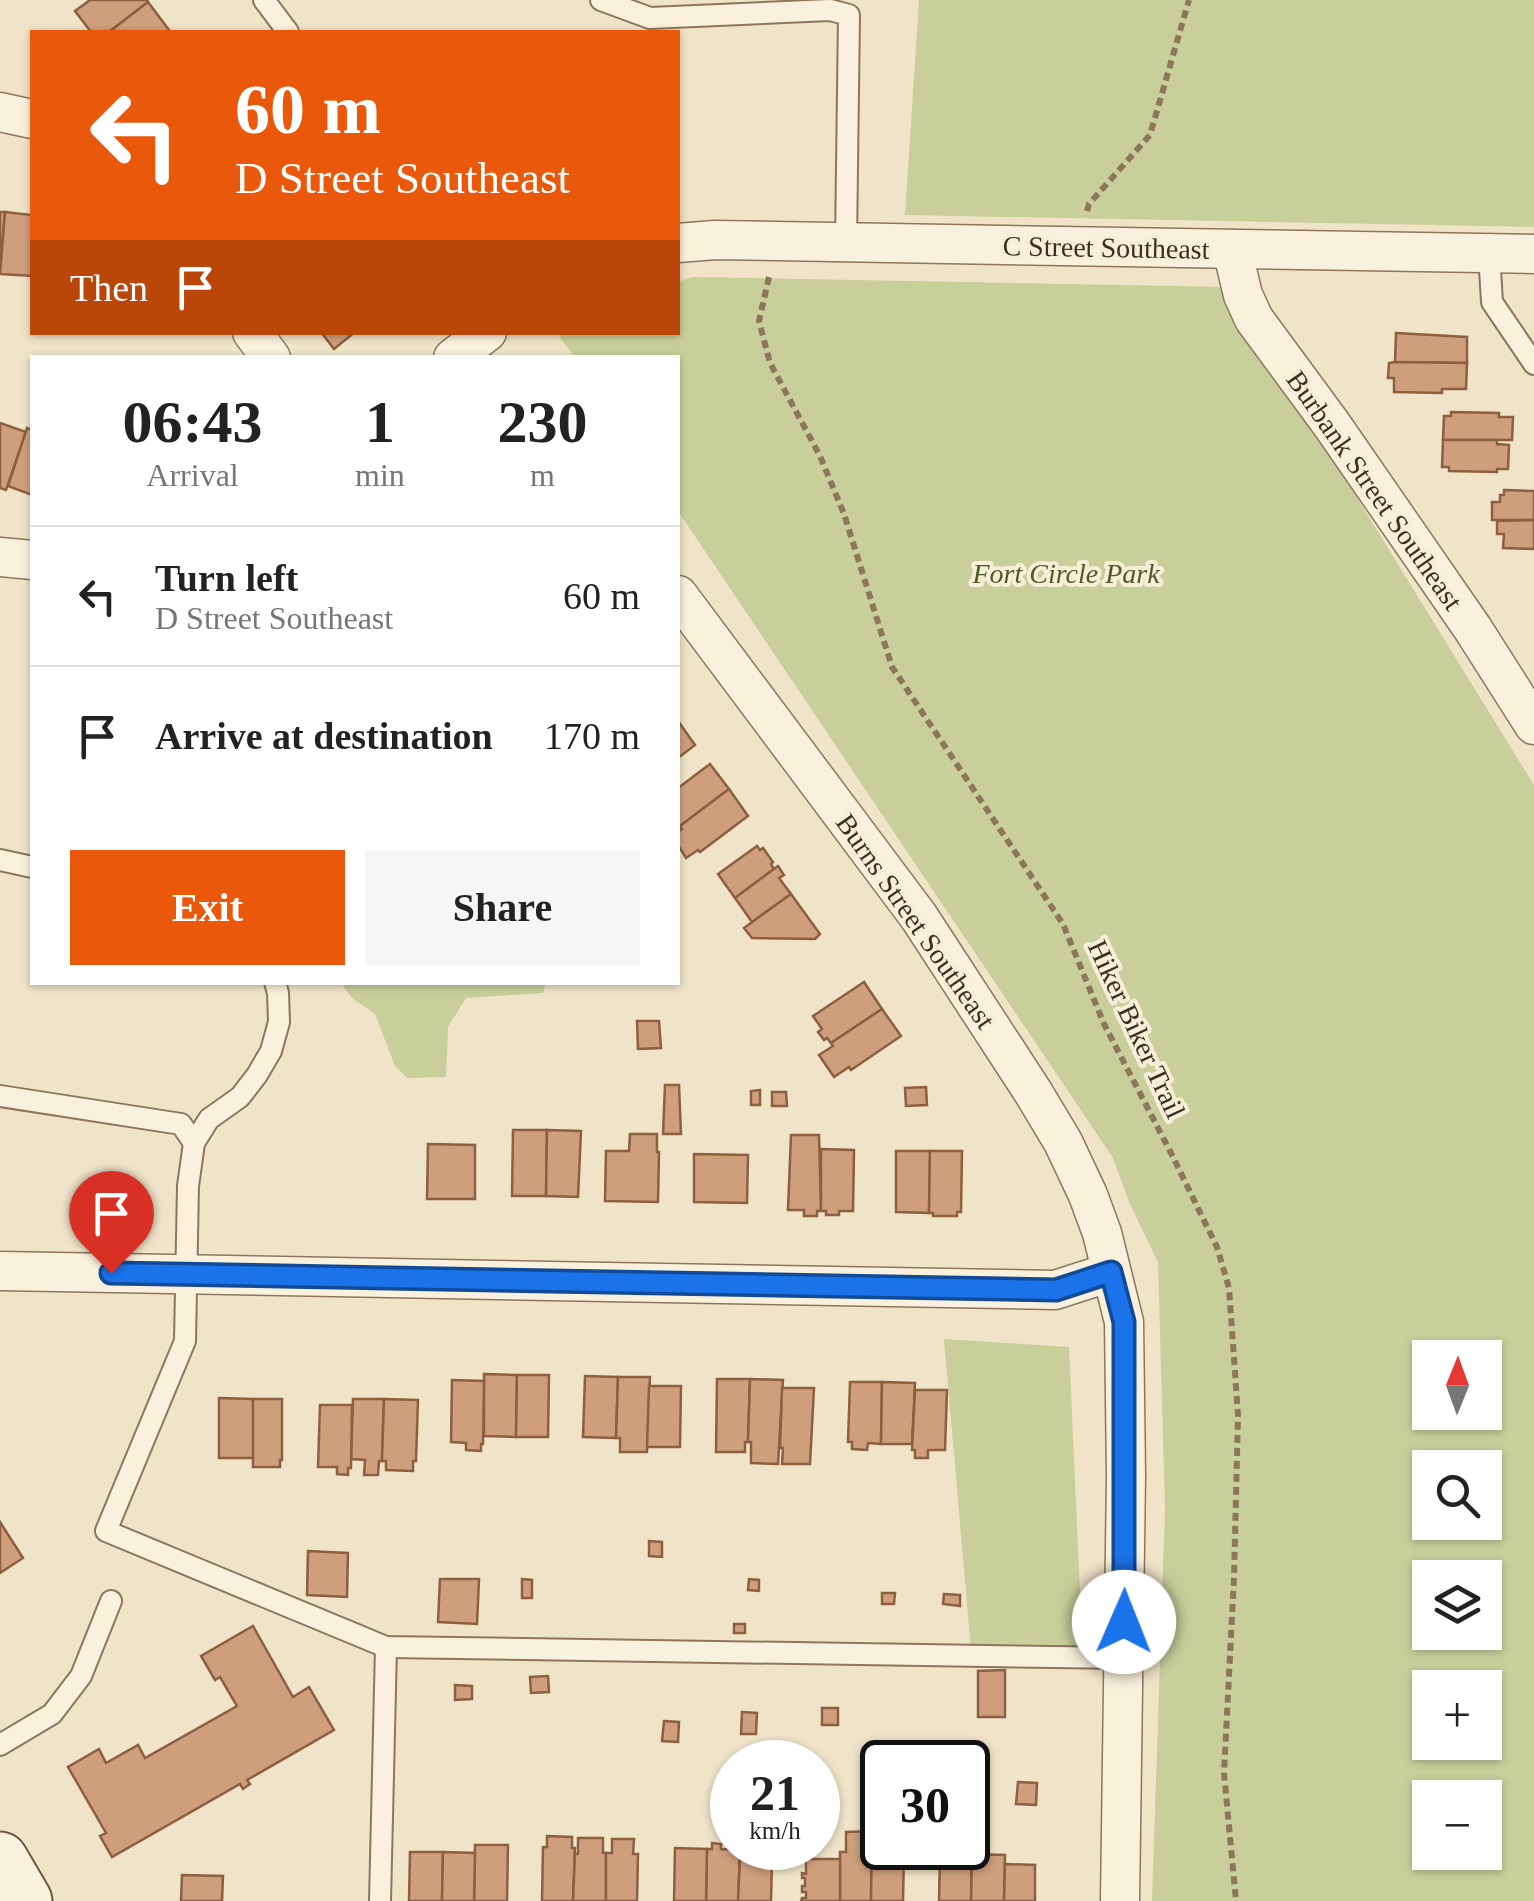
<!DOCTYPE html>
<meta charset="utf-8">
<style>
body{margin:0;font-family:Georgia,serif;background:#f6f6f6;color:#222;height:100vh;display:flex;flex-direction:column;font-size:38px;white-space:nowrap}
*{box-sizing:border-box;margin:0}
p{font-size:32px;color:#767676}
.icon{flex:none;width:55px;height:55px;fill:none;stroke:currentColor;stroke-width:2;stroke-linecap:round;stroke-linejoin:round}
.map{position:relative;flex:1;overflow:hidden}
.side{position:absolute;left:30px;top:355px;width:650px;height:630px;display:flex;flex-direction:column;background:#fff;border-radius:0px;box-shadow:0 2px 8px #0004}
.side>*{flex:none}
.banner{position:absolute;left:30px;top:30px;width:650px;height:305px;border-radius:0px;box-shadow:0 2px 8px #0004;background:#ea580c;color:#fff;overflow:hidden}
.needle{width:65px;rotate:1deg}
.controls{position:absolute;left:1412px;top:1340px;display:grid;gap:20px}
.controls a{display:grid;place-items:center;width:90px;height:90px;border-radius:0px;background:#fff;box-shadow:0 2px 8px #0004;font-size:50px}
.speed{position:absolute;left:710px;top:1740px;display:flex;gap:20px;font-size:50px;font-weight:700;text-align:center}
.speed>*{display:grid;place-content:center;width:130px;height:130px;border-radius:50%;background:#fff;box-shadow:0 2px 8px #0004;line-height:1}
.speed small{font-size:25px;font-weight:400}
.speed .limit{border:5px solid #111;border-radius:15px;background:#fff;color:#111}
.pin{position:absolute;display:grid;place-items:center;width:85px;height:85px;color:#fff;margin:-102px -42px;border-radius:50% 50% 50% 0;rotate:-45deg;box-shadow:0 0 10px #0007}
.pin .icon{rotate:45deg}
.me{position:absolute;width:110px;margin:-55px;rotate:1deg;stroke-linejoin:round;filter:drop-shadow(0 0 8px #0008)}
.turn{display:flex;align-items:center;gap:35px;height:210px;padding:0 40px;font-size:45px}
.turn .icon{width:130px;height:130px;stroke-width:2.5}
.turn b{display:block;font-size:70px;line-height:85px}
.then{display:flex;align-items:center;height:95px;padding:0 40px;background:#0003;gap:20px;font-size:38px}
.eta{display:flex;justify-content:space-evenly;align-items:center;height:170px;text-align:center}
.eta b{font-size:60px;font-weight:800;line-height:70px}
.button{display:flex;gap:20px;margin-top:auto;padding:20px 40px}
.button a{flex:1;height:115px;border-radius:0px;background:#ea580c;color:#fff;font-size:40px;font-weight:800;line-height:115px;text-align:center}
.button a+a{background:#f6f6f6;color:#222}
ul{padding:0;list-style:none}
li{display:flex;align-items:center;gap:30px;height:140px;padding:0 40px;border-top:2px solid #e0e0e0}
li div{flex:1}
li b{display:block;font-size:38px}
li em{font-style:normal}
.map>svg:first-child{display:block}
.green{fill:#c9cf9b;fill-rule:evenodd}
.building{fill:#cf9f7d;stroke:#8d5f41;stroke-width:2.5}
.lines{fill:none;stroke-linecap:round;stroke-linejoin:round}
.service-casing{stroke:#8d765c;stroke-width:24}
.minor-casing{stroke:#8d765c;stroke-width:41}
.secondary-casing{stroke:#6f573f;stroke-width:59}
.path{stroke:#8d765c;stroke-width:6;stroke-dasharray:8 5;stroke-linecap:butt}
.service{stroke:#faf1dc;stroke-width:20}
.minor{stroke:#faf1dc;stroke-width:38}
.secondary{stroke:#faf1dc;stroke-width:55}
.route-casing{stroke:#114b97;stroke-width:25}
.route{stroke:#1a73e8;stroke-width:18}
.labels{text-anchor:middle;stroke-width:8;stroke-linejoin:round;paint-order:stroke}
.street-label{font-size:28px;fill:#3d2e20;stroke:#f7eed8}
.park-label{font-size:28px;font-style:italic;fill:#4d5a26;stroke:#f7eed8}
</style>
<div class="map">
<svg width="1534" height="1901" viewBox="0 0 1534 1901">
<rect width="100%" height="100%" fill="#f0e4c8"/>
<g class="green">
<path d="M919,0H1534V227L905,215Z"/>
<path d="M692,277L1227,287L1534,785V1901H1152L1165,1508L1158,1262L1129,1202L1113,1158L678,511V358L574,357L557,333L678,332V282ZM1430,1358H1485V1412H1430ZM1430,1468H1485V1522H1430ZM1430,1578H1485V1632H1430ZM1430,1688H1485V1742H1430ZM1430,1798H1485V1852H1430Z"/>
<path d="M341,983H546L543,993L466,998L448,1027L446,1077L407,1078L395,1066L375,1014L352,998Z"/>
<path d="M944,1339L1069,1347L1083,1658L971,1650Z"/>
</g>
<g class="building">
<path d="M90,0H147L148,2L109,32H91L75,11Z"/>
<path d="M148,2L169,30L166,32H109Z"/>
<path d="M0,212H5L0,274Z"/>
<path d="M5,212L32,215V276L0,274Z"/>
<path d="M321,332H355L334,349Z"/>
<path d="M1396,333L1467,337V363L1395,362Z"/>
<path d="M1395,362L1467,363L1466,389H1442V393L1394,392V378H1388L1389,363Z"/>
<path d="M1451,412L1499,413V417H1513L1512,440H1443L1444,416H1451Z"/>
<path d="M0,423L26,432L6,490L0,488Z"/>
<path d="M27,428L32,430V495L8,486Z"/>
<path d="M1443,440H1497V444L1509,445L1508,469H1497V472L1449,471V467H1442Z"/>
<path d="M1504,490L1534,491V520H1492V502H1500V495H1504Z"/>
<path d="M1534,520V549L1503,548L1504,534H1497V521Z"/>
<path d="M678,721L695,745L678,758Z"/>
<path d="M710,764L729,789L680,826L678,822V788Z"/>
<path d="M729,789L748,816L700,852L698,850L686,858L678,845V832L682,829L680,826Z"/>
<path d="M757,846L760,850L763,848L773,862L771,864L774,869L735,898L718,874Z"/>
<path d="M778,866L784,875L779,878L791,894L752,922L735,898Z"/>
<path d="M791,894L820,934L815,939L752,938L744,928Z"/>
<path d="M864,982L882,1009L831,1043L827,1038L824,1040L818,1032L822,1029L813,1016Z"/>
<path d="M882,1009L901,1036L851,1070L849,1067L834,1077L819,1055L833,1046L831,1043Z"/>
<path d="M637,1021H659L661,1048L638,1049Z"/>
<path d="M665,1085H679L681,1134H663Z"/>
<path d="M926,1087L927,1105L906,1106L905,1088Z"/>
<path d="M760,1090V1105H751V1091Z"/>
<path d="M772,1092H786L787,1106H772Z"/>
<path d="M513,1130H547L546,1196H512Z"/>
<path d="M547,1130L581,1131L578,1197L546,1196Z"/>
<path d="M630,1134H657V1152H659L658,1202L605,1201L606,1151H629Z"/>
<path d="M791,1135H819L821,1211H817V1216H804V1210H788Z"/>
<path d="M428,1144L475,1145V1199H427Z"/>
<path d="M821,1149L854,1150L853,1211H839V1215H826V1211H821Z"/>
<path d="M896,1151H930L929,1213L896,1212Z"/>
<path d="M930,1151H962L961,1212H957V1216H933V1213H929Z"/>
<path d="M694,1154L748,1155L747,1203L694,1202Z"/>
<path d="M484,1374L517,1375L516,1437L484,1436Z"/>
<path d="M517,1375H549L548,1437H516Z"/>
<path d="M585,1376L618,1377L616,1438L583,1437Z"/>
<path d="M618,1377H650L647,1452H620V1438H616Z"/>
<path d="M717,1379H750L748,1442H745V1452H716Z"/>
<path d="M750,1379L783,1380L778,1464L751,1463V1442H748Z"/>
<path d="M452,1380L484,1381L483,1444H481V1451L466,1450V1443L451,1442Z"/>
<path d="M850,1382H882L881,1444L868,1443L867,1450L852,1449V1442H848Z"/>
<path d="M882,1382L915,1383L912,1444H881Z"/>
<path d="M649,1386H681L680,1447H647Z"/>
<path d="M782,1388H814L810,1464H782L783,1448H780Z"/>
<path d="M915,1390H947L945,1450H928V1458H915V1450H912Z"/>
<path d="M219,1398L253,1399L254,1458H219Z"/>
<path d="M253,1399H282V1460H280V1467H253Z"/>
<path d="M353,1399H384L382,1461H379L378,1475H364L365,1460L351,1459Z"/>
<path d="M384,1399L418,1400L416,1461H413V1471L386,1470V1461H382Z"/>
<path d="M320,1405H352L351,1468H348V1475L337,1474V1467H318Z"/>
<path d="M0,1522L23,1558L0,1573Z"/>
<path d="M649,1541L662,1542V1557L649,1556Z"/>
<path d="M308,1551L348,1553L347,1597L307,1595Z"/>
<path d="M440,1579H479L477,1624L438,1622Z"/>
<path d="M522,1579L532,1580V1598H522Z"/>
<path d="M749,1579L759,1580V1591L748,1590Z"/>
<path d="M882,1593H895L894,1604H882Z"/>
<path d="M944,1594L960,1595V1606L943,1604Z"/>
<rect x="734" y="1624" width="11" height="9"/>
<path d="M253,1626L293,1697L309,1687L334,1730L247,1780L250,1784L243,1789L240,1784L112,1857L100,1836L106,1833L68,1767L99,1749L106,1763L138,1745L145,1758L237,1706L220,1677L215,1680L201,1656Z"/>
<path d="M1005,1670V1717H978V1671Z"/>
<path d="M548,1676L549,1692L531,1693L530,1677Z"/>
<path d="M455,1685L472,1686V1699L455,1700Z"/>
<rect x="822" y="1708" width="16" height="17"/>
<path d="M742,1712L757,1713L756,1734H741Z"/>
<path d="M664,1721L679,1722L678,1742L662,1741Z"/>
<path d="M1018,1782L1037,1783L1036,1805L1016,1804Z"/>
<path d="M872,1831L871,1901H840V1852H846V1832Z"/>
<path d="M872,1831H882V1848H887V1853H904L903,1901H871Z"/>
<path d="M547,1836L572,1837V1848H575L573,1901H542L543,1847H547Z"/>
<path d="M578,1838H603V1853H606V1901H573L575,1854H578Z"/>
<path d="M612,1839H634L633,1854H638L637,1901H606V1853H612Z"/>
<path d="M712,1843L721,1844V1849L740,1850L738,1901H706L707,1849H712Z"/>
<path d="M475,1845H508L507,1901H474Z"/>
<path d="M675,1848L707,1849L706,1901H674Z"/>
<path d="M410,1852H443L442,1901H409Z"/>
<path d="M443,1852L475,1853L474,1901H442Z"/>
<path d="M940,1854H972L971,1901H939Z"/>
<path d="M972,1854L1005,1855L1004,1901H971Z"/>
<path d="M772,1857L771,1901H738L740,1858Z"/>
<path d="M806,1859H840V1901H801L802,1898H806V1892H802V1886H805V1878H802V1873L806,1874Z"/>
<path d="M1005,1864L1035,1865V1901H1004Z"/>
<path d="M182,1875L223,1876L222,1901H181Z"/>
</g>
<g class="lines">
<defs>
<g id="service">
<path d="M264,0L288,32"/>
<path d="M601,0L650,18L830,10L849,15L846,243"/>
<path d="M1489,253L1492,302L1534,364"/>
<path d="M0,860L32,867"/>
<path d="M275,982L278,993L279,1022L271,1051L257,1075L240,1097L209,1119L194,1143L188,1186L185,1341L106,1531L386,1647L1124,1658"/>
<path d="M0,1096L181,1124L194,1143"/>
<path d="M0,1745L52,1714L81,1676L111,1601"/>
<path d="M380,1901L386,1647"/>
</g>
<g id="minor">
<path d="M0,112L32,119"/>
<path d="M678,243L715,240L1534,254"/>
<path d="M1232,249L1243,295L1254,319L1332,425L1473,629L1534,725"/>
<path d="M252,332L271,358"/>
<path d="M453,358L487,332"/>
<path d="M0,557L32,560"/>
<path d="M678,595L919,917L1033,1092L1063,1142L1088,1195L1102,1233L1124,1322L1126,1476L1120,1901"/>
<path d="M0,1271L1055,1290L1111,1272"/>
</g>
<path id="secondary" d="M0,1860L24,1901"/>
</defs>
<use href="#service" class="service-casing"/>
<use href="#minor" class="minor-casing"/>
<use href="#secondary" class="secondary-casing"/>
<g class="path">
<path d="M1087,211L1089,204L1150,135L1189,0"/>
<path d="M769,277L759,321L770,363L820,456L844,514L892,667L1063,924L1104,1024L1171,1153L1217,1247L1229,1288L1238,1415L1234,1578L1224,1773L1236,1901"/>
</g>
<use href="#service" class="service"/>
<use href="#minor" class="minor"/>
<use href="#secondary" class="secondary"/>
</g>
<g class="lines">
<defs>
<path id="route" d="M111,1273L1056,1290L1111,1272L1124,1322V1622"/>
</defs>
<use href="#route" class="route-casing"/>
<use href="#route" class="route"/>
</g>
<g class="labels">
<g class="street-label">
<text transform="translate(1106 247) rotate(1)" y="10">C Street Southeast</text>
<text transform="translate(1375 490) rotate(55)" y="10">Burbank Street Southeast</text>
<text transform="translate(916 921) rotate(55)" y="10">Burns Street Southeast</text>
<text transform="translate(1137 1029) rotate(65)" y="10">Hiker Biker Trail</text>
</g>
<g class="park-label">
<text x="1066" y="583">Fort Circle Park</text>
</g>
</g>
</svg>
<div class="controls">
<a><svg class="needle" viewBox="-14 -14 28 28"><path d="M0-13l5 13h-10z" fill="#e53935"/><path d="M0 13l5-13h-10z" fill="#767676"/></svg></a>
<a><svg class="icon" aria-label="search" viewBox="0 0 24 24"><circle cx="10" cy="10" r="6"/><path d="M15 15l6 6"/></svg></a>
<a><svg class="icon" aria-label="layers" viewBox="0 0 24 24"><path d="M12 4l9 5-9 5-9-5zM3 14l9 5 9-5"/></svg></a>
<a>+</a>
<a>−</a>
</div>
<div class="speed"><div>21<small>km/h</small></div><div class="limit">30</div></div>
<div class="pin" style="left:111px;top:1273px;background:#d93025"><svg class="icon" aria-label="arrive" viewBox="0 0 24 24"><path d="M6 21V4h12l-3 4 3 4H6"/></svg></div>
<svg class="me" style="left:1124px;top:1622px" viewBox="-20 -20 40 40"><circle r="19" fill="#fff"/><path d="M0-13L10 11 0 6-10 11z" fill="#1a73e8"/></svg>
<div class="banner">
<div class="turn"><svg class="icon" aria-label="left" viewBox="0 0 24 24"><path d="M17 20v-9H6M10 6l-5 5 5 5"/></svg><div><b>60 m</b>D Street Southeast</div></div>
<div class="then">Then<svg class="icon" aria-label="arrive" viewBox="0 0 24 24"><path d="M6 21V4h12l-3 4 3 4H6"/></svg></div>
</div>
<section class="side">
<div class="eta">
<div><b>06:43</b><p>Arrival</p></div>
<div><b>1</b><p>min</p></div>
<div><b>230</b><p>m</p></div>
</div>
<ul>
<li><svg class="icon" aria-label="left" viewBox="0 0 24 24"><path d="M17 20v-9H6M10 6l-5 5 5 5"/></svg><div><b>Turn left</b><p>D Street Southeast</p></div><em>60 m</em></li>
<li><svg class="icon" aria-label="arrive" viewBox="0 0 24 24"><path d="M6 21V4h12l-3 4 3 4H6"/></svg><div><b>Arrive at destination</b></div><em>170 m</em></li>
</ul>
<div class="button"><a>Exit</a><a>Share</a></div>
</section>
</div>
